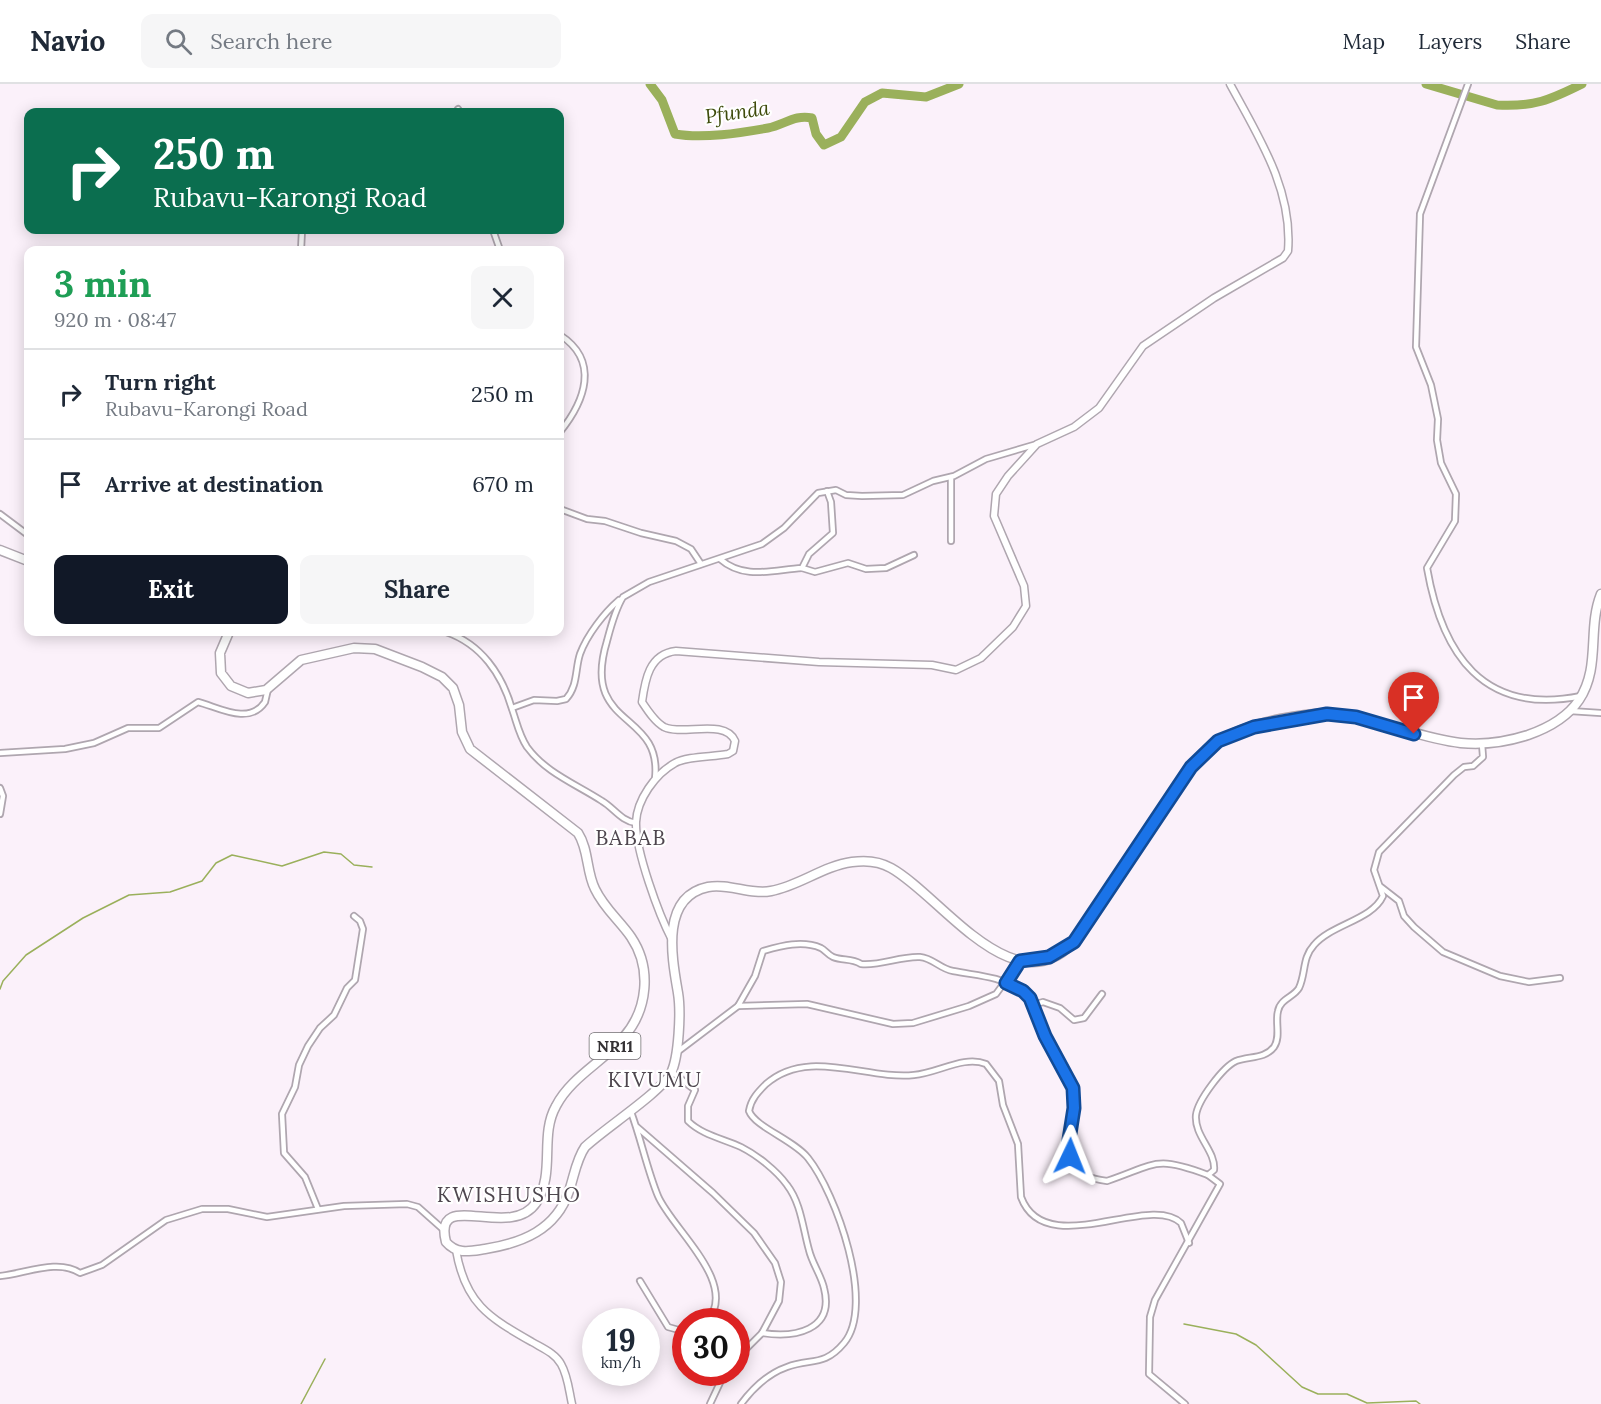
<!DOCTYPE html>
<meta charset="utf-8">
<style>
body{margin:0;font-family:Lora,serif;background:#f6f6f7;color:#1f2937;height:100vh;display:flex;flex-direction:column;font-size:22px;white-space:nowrap}
*{box-sizing:border-box;margin:0}
p{font-size:20px;color:#747a83}
.icon{flex:none;width:33px;height:33px;fill:none;stroke:currentColor;stroke-width:2;stroke-linecap:round;stroke-linejoin:round}
.map{position:relative;flex:1;overflow:hidden}
.side{position:absolute;left:24px;top:162px;width:540px;height:390px;display:flex;flex-direction:column;background:#fff;border-radius:12px;box-shadow:0 3px 15px #0003}
.side>*{flex:none}
.guide{position:absolute;left:24px;top:24px;width:540px;height:126px;border-radius:12px;box-shadow:0 3px 15px #0003;background:#0b6e4f;color:#fff;overflow:hidden}
.speed{position:absolute;left:582px;top:1224px;display:flex;gap:12px;font-size:30px;font-weight:700;text-align:center}
.speed>*{display:grid;place-content:center;width:78px;height:78px;border-radius:50%;background:#fff;box-shadow:0 3px 15px #0003;line-height:1}
.speed small{font-size:15px;font-weight:400}
.speed .limit{border:9px solid #d22;background:#fff;color:#111}
.pin{position:absolute;display:grid;place-items:center;width:51px;height:51px;color:#fff;margin:-62px -26px;border-radius:50% 50% 50% 0;rotate:-45deg;box-shadow:0 0 6px #0007}
.pin .icon{rotate:45deg}
.me{position:absolute;width:66px;margin:-33px;rotate:2deg;stroke-linejoin:round;filter:drop-shadow(0 0 4px #0008)}
.turn{display:flex;align-items:center;gap:21px;height:126px;padding:0 30px;font-size:27px}
.turn .icon{width:78px;height:78px;stroke-width:2.5}
.turn b{display:block;font-size:42px;line-height:51px}
.round{display:grid;place-items:center;flex:none;width:63px;height:63px;border-radius:12px;background:#f6f6f7}
.summary{display:flex;align-items:center;justify-content:space-between;height:102px;padding:0 30px}
h1{font-size:36px;font-weight:800;line-height:45px;color:#1e9e55}
.primary-button{display:flex;gap:12px;margin-top:auto;padding:12px 30px}
.primary-button a{flex:1;height:69px;border-radius:12px;background:#111827;color:#fff;font-size:24px;font-weight:800;line-height:69px;text-align:center}
.primary-button a+a{background:#f6f6f7;color:#1f2937}
ul{padding:0;list-style:none}
li{display:flex;align-items:center;gap:18px;height:90px;padding:0 30px;border-top:2px solid #e0e1e3}
li div{flex:1}
li b{display:block;font-size:22px}
li em{font-style:normal}
header{display:flex;align-items:center;gap:36px;box-sizing:border-box;height:84px;padding:0 30px;background:#fff;border-bottom:2px solid #e0e1e3}
header strong{font-size:28px}
nav{display:flex;gap:33px;margin-inline-start:auto;font-size:21px}
.search{width:420px;height:54px;background:#f6f6f7;display:flex;align-items:center;gap:15px;box-sizing:border-box;padding:0 21px;border-radius:12px;color:#747a83;font-size:22px}
.map>svg:first-child{display:block}
.lines{fill:none;stroke-linecap:round;stroke-linejoin:round}
.stream{stroke:#9ab05b;stroke-width:1.5}
.river{stroke:#9ab05b;stroke-width:9}
.street-casing{stroke:#afa6af;stroke-width:8}
.secondary-casing{stroke:#afa6af;stroke-width:9}
.highway-casing{stroke:#afa6af;stroke-width:11}
.street{stroke:#fff;stroke-width:4.5}
.secondary{stroke:#fff;stroke-width:6}
.highway{stroke:#fff;stroke-width:8}
.route-casing{stroke:#114b97;stroke-width:15}
.route{stroke:#1a73e8;stroke-width:10}
.labels{text-anchor:middle;stroke-width:4.5;stroke-linejoin:round;paint-order:stroke}
.shield{fill:#fff;stroke:#716f71;stroke-width:1.5}
.shield-label{font-size:16px;font-weight:bold;fill:#343134}
.water-label{font-size:20px;font-style:italic;fill:#3e4b0b;stroke:#fff}
.quarter-label{font-size:21px;letter-spacing:1.5px;fill:#4e464e;stroke:#fff}
</style>
<header>
<strong>Navio</strong>
<div class="search"><svg class="icon" aria-label="search" viewBox="0 0 24 24"><circle cx="10" cy="10" r="6"/><path d="M15 15l6 6"/></svg>Search here</div>
<nav><a>Map</a><a>Layers</a><a>Share</a></nav>
</header>
<div class="map">
<svg width="1601" height="1320" viewBox="0 0 1601 1320">
<rect width="100%" height="100%" fill="#fbf1fa"/>
<g class="lines">
<g class="stream">
<path d="M0,905L3,897L26,871L83,834L129,811L170,808L202,797L216,779L232,771L282,782L324,768L341,770L354,781L372,783"/>
<path d="M1184,1240L1236,1250L1256,1261L1302,1303L1318,1310H1347L1367,1319L1416,1317L1420,1320"/>
<path d="M301,1320L325,1275"/>
</g>
<g class="river">
<path d="M650,0L662,16L675,50C703,55 740,49 768,44C784,41 795,30 812,34L816,50L824,61L841,53L865,18L882,9L926,13L959,0"/>
<path d="M1426,0L1497,21C1534,23 1550,16 1582,0"/>
</g>
<defs>
<g id="street">
<path d="M1468,0L1420,130L1416,263L1431,301L1438,335L1437,356L1441,379L1456,410L1455,437L1427,484C1442,570 1483,632 1581,612"/>
<path d="M458,25L460,28"/>
<path d="M493,146L500,166"/>
<path d="M301,166L302,146"/>
<path d="M560,251C600,277 585,317 560,348"/>
<path d="M951,393V457"/>
<path d="M560,425L587,435L605,437L641,449L676,457L691,465L701,480"/>
<path d="M0,430L28,451"/>
<path d="M720,475C744,496 772,486 802,484L809,470L833,449L831,418L827,407"/>
<path d="M802,484L815,488L848,479L866,485L886,484L914,471"/>
<path d="M446,548C481,560 502,590 512,625C517,639 519,651 527,663C546,689 576,700 602,717C614,724 621,737 636,739"/>
<path d="M512,624L534,616L557,617L566,615C578,602 575,585 580,570C587,551 604,529 619,516"/>
<path d="M1570,627L1601,629"/>
<path d="M0,669L65,665L94,659L128,644H159L198,618C218,623 249,642 265,618L268,605"/>
<path d="M655,695C663,625 580,646 607,557C611,542 615,526 623,513L649,498L762,460L784,444L818,409L836,406L846,411L862,412L903,411L933,397L954,392L986,375L1037,360"/>
<path d="M0,704L3,712L0,730"/>
<path d="M1381,803L1399,817L1404,832L1414,843L1443,868L1500,892L1529,898L1560,894"/>
<path d="M1033,921L1043,918L1060,924L1074,936L1084,934L1102,910"/>
<path d="M738,922L807,920L893,940L913,939L969,922L996,910L1020,877"/>
<path d="M676,969L738,922L755,892L763,867C781,862 802,856 821,864C825,866 828,871 833,873C843,877 851,874 861,880C881,882 900,872 920,873C933,874 940,885 953,887C979,892 998,892 1022,906C1038,916 1048,961 1059,979C1065,990 1074,999 1075,1011C1079,1048 1046,1089 1107,1097C1157,1080 1154,1071 1208,1091"/>
<path d="M672,988L695,1006L688,1022V1037C702,1051 724,1055 741,1063C757,1071 777,1087 787,1101C801,1119 803,1145 809,1166C812,1179 821,1191 824,1204C835,1247 794,1254 762,1249"/>
<path d="M631,1028C641,1055 647,1085 658,1112C672,1145 740,1199 707,1238"/>
<path d="M637,1043L713,1109L754,1149L775,1179L781,1198L779,1217L762,1249L736,1275"/>
<path d="M318,1125L305,1093L284,1069L282,1030L295,1003L299,981L308,962L320,944L334,931L347,904L355,896L363,845L360,837L354,832"/>
<path d="M0,1192C24,1190 58,1174 80,1189L102,1181L166,1136L202,1125H228L267,1133L344,1122L407,1120L418,1123L445,1147"/>
<path d="M640,1197L668,1243L686,1248"/>
<path d="M710,1320L725,1288"/>
<path d="M741,1320C753,1304 767,1290 787,1283C811,1274 824,1283 844,1259C876,1221 836,1109 808,1074C794,1056 755,1043 749,1027C751,1015 758,1008 766,1000C808,963 866,996 914,991C938,989 964,971 986,980L999,997L1003,1021L1018,1060L1021,1113C1045,1178 1150,1108 1181,1139L1189,1159"/>
<path d="M1185,1320L1149,1290L1150,1233L1155,1216L1220,1100L1208,1091L1214,1086C1216,1067 1194,1052 1196,1031C1198,1016 1223,983 1236,977C1249,972 1265,975 1274,963C1281,953 1275,938 1278,927C1280,915 1294,913 1299,904C1306,889 1302,874 1314,861C1332,840 1372,836 1383,812L1374,786L1379,768L1454,691L1464,683L1473,682L1483,673L1482,660"/>
</g>
<g id="secondary">
<path d="M672,856C659,831 635,766 636,738C637,716 655,690 675,679C687,672 713,673 728,670L733,667L735,657C725,634 683,652 664,643C655,638 648,627 642,618C645,596 649,570 676,567L819,578L932,581L956,586L981,574L1013,543L1026,522L1024,502L994,432L996,410L1008,392L1037,360L1074,343L1099,324L1143,262L1214,214L1283,174L1288,167C1293,105 1258,52 1230,0"/>
<path d="M456,1166C465,1219 488,1233 532,1258C542,1264 555,1269 561,1280C568,1292 569,1307 572,1320"/>
</g>
<g id="highway">
<path d="M0,466L28,477"/>
<path d="M229,548L220,569L221,589L231,602L248,609L266,606L301,576L354,564L375,565L422,583L442,593L453,604L459,621L462,648L470,665L578,749C589,766 586,787 595,805C604,824 619,836 631,853C652,884 648,926 623,954C603,978 571,993 556,1022C539,1052 556,1089 536,1119C510,1157 432,1103 446,1158C457,1171 471,1167 485,1165C522,1159 556,1146 569,1107C574,1093 576,1076 585,1063C604,1045 661,1008 671,989C679,973 681,927 678,909C672,874 660,813 708,803C729,799 750,811 771,807C799,802 823,782 852,778C866,776 879,777 891,784C943,813 1017,929 1079,852C1105,811 1133,771 1160,731C1177,705 1192,674 1219,657C1247,639 1313,625 1346,631C1415,643 1454,675 1528,651C1548,644 1567,634 1579,616C1601,583 1587,545 1601,510"/>
</g>
</defs>
<use href="#street" class="street-casing"/>
<use href="#secondary" class="secondary-casing"/>
<use href="#highway" class="highway-casing"/>
<use href="#street" class="street"/>
<use href="#secondary" class="secondary"/>
<use href="#highway" class="highway"/>
</g>
<g class="lines">
<defs>
<path id="route" d="M1070,1072L1068,1062L1074,1024L1073,1004L1045,952L1030,914L1023,907L1006,899L1020,877L1049,873L1074,858L1191,683L1218,657L1254,643L1327,630L1356,633L1414,650"/>
</defs>
<use href="#route" class="route-casing"/>
<use href="#route" class="route"/>
</g>
<g class="labels">
<rect class="shield" x="589.5" y="949" width="51" height="26" rx="4.5"/>
<g class="shield-label">
<text x="615" y="968">NR11</text>
</g>
<g class="water-label">
<text transform="translate(737 28) rotate(-8)" y="7">Pfunda</text>
</g>
<g class="quarter-label">
<text x="631" y="761">BABAB</text>
<text x="655" y="1003">KIVUMU</text>
<text x="509" y="1118">KWISHUSHO</text>
</g>
</g>
</svg>
<div class="speed"><div>19<small>km/h</small></div><div class="limit">30</div></div>
<div class="pin" style="left:1414px;top:650px;background:#d93025"><svg class="icon" aria-label="arrive" viewBox="0 0 24 24"><path d="M6 21V4h12l-3 4 3 4H6"/></svg></div>
<svg class="me" style="left:1070px;top:1072px" viewBox="-20 -20 40 40"><path d="M0-17L14 15 0 8-14 15z" fill="#1a73e8" stroke="#fff" stroke-width="4"/></svg>
<div class="guide">
<div class="turn"><svg class="icon" aria-label="right" viewBox="0 0 24 24"><path d="M7 20v-9h11M14 6l5 5-5 5"/></svg><div><b>250 m</b>Rubavu-Karongi Road</div></div>
</div>
<section class="side">
<div class="summary"><div><h1>3 min</h1><p>920 m · 08:47</p></div><a class="round"><svg class="icon" aria-label="close" viewBox="0 0 24 24"><path d="M6 6l12 12M18 6L6 18"/></svg></a></div>
<ul>
<li><svg class="icon" aria-label="right" viewBox="0 0 24 24"><path d="M7 20v-9h11M14 6l5 5-5 5"/></svg><div><b>Turn right</b><p>Rubavu-Karongi Road</p></div><em>250 m</em></li>
<li><svg class="icon" aria-label="arrive" viewBox="0 0 24 24"><path d="M6 21V4h12l-3 4 3 4H6"/></svg><div><b>Arrive at destination</b></div><em>670 m</em></li>
</ul>
<div class="primary-button"><a>Exit</a><a>Share</a></div>
</section>
</div>
